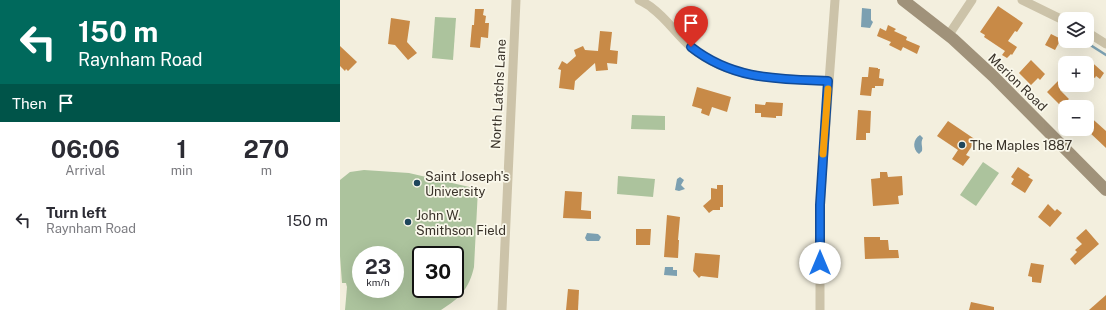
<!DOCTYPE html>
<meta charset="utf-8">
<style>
body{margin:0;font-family:"Public Sans",sans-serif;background:#f7f7f7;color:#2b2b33;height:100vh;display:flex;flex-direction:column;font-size:15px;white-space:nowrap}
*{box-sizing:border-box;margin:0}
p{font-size:13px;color:#7c7c81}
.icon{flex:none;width:22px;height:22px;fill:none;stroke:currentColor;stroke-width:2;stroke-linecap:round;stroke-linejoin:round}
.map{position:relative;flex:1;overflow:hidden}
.details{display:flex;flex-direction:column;background:#fff;width:340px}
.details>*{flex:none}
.hud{background:#00695c;color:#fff;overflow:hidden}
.tools{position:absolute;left:718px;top:12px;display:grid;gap:8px}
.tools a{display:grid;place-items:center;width:36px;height:36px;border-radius:8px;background:#fff;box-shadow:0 4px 16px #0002;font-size:20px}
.speed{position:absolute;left:12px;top:246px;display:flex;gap:8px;font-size:20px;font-weight:700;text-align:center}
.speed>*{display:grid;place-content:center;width:52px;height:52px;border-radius:50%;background:#fff;box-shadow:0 4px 16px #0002;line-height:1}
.speed small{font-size:10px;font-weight:400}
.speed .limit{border:2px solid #111;border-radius:6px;background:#fff;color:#111}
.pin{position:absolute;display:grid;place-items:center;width:34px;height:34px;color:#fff;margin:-41px -17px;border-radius:50% 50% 50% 0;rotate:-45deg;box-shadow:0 0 4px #0007}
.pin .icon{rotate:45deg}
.me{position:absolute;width:44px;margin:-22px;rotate:0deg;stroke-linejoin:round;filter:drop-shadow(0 0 3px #0008)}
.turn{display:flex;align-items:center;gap:14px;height:84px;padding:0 12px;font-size:18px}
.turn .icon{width:52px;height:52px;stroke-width:2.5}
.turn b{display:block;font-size:28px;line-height:34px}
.then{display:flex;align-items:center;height:38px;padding:0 12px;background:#0003;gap:8px;font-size:15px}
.eta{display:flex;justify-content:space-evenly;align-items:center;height:68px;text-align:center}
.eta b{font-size:24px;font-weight:700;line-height:28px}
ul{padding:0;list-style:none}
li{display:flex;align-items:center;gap:12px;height:60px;padding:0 12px}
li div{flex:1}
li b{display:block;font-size:15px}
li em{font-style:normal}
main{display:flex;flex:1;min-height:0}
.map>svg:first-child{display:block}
.green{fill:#acc39d;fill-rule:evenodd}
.water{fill:#7ca0b1}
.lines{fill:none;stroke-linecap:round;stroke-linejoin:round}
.stream{stroke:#7ca0b1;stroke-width:2.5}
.building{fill:#c88a47}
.street{stroke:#ccc3a9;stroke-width:9}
.secondary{stroke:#a0927a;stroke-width:12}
.route-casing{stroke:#114b97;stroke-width:10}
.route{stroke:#1a73e8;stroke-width:7}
.slow{stroke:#f59e0b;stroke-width:7}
.poi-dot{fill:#1e465c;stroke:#faf8eb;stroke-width:1.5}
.labels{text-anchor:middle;stroke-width:3.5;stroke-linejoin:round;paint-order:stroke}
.street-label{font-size:13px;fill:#393229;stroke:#faf8eb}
.poi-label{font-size:13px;fill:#393229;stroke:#faf8eb;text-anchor:start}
</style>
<main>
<section class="details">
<div class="hud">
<div class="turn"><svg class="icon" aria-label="left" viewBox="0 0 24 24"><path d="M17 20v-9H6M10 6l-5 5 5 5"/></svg><div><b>150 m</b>Raynham Road</div></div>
<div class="then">Then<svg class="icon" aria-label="arrive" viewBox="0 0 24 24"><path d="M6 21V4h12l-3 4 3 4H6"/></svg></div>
</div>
<div class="eta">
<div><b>06:06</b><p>Arrival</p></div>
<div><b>1</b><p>min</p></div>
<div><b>270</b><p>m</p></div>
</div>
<ul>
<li><svg class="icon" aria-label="left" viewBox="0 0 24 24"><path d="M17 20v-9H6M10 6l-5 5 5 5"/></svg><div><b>Turn left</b><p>Raynham Road</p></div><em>150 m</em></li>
</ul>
</section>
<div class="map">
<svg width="766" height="310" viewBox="0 0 766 310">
<rect width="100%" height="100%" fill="#f3efde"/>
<g class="green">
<path d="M95,17L116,18L113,60L92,58Z"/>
<path d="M292,115L325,116V130L291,129Z"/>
<path d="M643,162L659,173L636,206L620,195Z"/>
<path d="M24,170L69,173L138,189L134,267C129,289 120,298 101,310H5L7,287L6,283H2L0,256V180L10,172ZM21,255H55V289H21ZM81,255H115V289H81Z"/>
<path d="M278,176L315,179L313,197L277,194Z"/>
</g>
<g class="water">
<path d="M522,8L531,9V20L533,22L530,28L521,27Z"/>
<path d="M580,135L583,138C580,143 583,146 582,151L579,154C572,149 573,139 580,135Z"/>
<path d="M340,177L344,180L341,185L345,189L339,191L335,190L337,179Z"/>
<path d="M247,233L258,234L261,237L259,241H247L245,238Z"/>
<path d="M325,267H333V270H337V276L324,275Z"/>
</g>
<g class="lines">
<g class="stream">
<path d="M724,28L725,29"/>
<path d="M744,41L766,55"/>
</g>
</g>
<g class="building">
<path d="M658,6L683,23L677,32L675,31L668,41L677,47L672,55L671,54L667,58L662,55L665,51L644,37L645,35L640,32Z"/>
<path d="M135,9H144L143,15L146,16L145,23H149L148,38L141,37L140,48L130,47L132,25H134Z"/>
<path d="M51,18L70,21L67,42L77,53L68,60L55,45L48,44Z"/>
<path d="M548,25L556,29L554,31L567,37L566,40L580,46L577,54L563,47L561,51L549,45L551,42L537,36L540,28L546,31Z"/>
<path d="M260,31L272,32L270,50L278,51L277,64L267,63L268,70L256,71L255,63L235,81L234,90L219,88L221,70L218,69L222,61L227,64L236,56L234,50L243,46L245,50L258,51Z"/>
<path d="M711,34L721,39L715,50L705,45Z"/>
<path d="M0,46L17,62L8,71L6,69L5,71L0,66Z"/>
<path d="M747,58L764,73L760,79L756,76L755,78L753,77L752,78L747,73Z"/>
<path d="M691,60L705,74L700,80L698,78L691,85L679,73Z"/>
<path d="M529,67L538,68V69H540L539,78L544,79L543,86H535V88H532L531,96L520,95L522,77H528Z"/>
<path d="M720,79L725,84L720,90L729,99L721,106L707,92Z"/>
<path d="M357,87L391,97L387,112L372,107L369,116L361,113L362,109L352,106Z"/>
<path d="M426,102L443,103L442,116H436V118L421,117V113H415V104L425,105Z"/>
<path d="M518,110L531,111L530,133H526V140H516Z"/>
<path d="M747,114L766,131V148L747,130Z"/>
<path d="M608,121L636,140L626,155L630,157L623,166L612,159L618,150L597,136Z"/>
<path d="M678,167L690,175L688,177L693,180L685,193L671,184L674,179L671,177Z"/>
<path d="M540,172H547L548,177L562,176L563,195L558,196L559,204L533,206L531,179L540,178Z"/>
<path d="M377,185H383V207H380V210H373L369,213L363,206L371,199V188L377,189Z"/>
<path d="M225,191L242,192L241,210L251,211V219L223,218Z"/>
<path d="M708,204L715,211L717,209L722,213L710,227L698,217Z"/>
<path d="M327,215L340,217L338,240H339L338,258L324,257Z"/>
<path d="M296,229H311L310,245H296Z"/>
<path d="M746,229L759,244L735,265L730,259L737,252L735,250L742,244L736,238Z"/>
<path d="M524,237H540V240H548L549,250H558L559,258L525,259Z"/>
<path d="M355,253L380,255L378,278L361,276L359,278L353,271Z"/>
<path d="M691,263L704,265L701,283L692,282V277L688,276Z"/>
<path d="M228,289L239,290L238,310H226Z"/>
<path d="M766,295V310H749Z"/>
<path d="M631,302L654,307V310H629Z"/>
</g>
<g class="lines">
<g class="street">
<path d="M299,0C303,2 309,5 312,8C327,19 337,35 351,47C389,80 441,79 488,81"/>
<path d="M682,0L725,21"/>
<path d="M747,32L766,44"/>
<path d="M608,36L632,0"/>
<path d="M162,310L176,0"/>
<path d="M480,310V205L495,0"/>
</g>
<path class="secondary" d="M563,0L613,39L653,76L766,190"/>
</g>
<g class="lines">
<defs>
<path id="route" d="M351,47C393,80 437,79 488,81L480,205V263"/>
</defs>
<use href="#route" class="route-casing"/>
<use href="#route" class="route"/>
<path class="slow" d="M483,154L488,89"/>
</g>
<g class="poi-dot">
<circle cx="622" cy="145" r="4"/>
<circle cx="77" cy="183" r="4"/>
<circle cx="68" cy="222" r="4"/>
</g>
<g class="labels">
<g class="street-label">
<text transform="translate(678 82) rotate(44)" y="5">Merion Road</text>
<text transform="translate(158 94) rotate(-87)" y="5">North Latchs Lane</text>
</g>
<g class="poi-label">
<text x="630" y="150">The Maples 1887</text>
<text x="85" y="181">Saint Joseph's<tspan x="85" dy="15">University</tspan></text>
<text x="76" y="220">John W.<tspan x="76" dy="15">Smithson Field</tspan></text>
</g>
</g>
</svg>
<div class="tools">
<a><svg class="icon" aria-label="layers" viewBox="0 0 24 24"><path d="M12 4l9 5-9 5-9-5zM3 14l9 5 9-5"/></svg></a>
<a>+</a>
<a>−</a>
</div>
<div class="speed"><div>23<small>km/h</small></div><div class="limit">30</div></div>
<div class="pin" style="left:351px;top:47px;background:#d93025"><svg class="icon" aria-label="arrive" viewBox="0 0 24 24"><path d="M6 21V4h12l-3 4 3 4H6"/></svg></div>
<svg class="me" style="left:480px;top:263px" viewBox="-20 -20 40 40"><circle r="19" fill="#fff"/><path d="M0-13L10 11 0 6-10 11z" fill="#1a73e8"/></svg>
</div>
</main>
